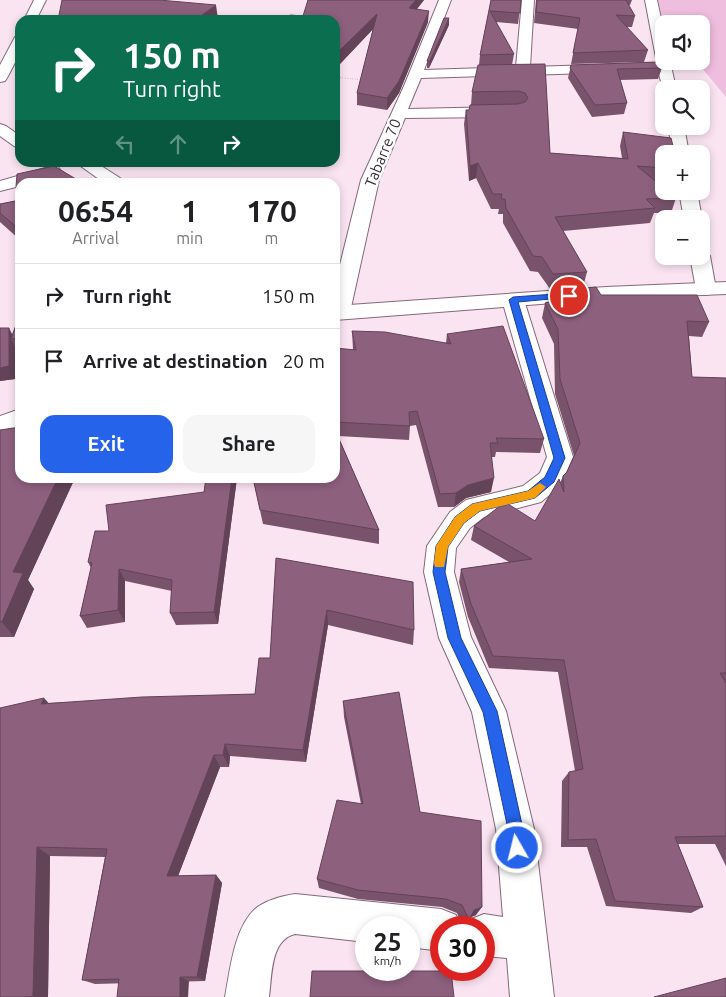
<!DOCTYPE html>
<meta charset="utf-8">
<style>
body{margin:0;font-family:Ubuntu,sans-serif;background:#f6f6f6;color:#202124;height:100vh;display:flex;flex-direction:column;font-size:19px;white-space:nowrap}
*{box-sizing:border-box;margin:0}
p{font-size:16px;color:#757577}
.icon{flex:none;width:28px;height:28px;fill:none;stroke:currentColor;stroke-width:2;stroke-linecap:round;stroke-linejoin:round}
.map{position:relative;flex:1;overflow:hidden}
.drawer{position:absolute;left:15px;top:178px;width:325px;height:305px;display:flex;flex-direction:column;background:#fff;border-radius:15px;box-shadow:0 2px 8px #0003}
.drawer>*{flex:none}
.banner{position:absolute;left:15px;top:15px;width:325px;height:152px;border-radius:15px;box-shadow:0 2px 8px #0003;background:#0b6e4f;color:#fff;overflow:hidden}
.controls{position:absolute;left:655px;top:15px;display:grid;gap:10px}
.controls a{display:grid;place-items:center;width:55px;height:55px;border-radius:10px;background:#fff;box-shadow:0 2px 8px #0003;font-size:25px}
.speed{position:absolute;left:355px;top:916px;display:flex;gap:10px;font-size:25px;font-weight:700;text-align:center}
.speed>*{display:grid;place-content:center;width:65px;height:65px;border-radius:50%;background:#fff;box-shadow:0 2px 8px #0003;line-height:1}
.speed small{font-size:12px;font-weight:400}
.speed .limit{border:8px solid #d22;background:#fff;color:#111}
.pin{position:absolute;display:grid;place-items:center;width:42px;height:42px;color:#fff;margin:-21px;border:2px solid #fff;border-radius:50%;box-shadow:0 1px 5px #0007}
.me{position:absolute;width:55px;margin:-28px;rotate:352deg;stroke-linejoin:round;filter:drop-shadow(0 0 4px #0008)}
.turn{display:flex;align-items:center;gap:18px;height:105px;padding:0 25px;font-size:22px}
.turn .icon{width:65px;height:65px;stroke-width:2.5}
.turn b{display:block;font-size:35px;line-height:42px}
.lanes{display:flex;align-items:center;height:48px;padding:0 25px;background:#0003;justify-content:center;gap:25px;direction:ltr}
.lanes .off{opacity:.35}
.eta{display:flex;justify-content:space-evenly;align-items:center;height:85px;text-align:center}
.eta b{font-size:30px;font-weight:600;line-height:35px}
.button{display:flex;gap:10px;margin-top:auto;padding:10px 25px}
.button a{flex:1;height:58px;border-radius:15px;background:#2563eb;color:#fff;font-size:20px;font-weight:600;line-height:58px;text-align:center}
.button a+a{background:#f6f6f6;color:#202124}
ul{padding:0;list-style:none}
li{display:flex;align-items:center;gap:15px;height:65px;padding:0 25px;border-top:1px solid #e0e0e0}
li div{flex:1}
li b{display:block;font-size:19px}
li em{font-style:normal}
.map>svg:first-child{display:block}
.green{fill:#efbddd}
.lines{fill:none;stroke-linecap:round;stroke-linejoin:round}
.street-casing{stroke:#826979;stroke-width:2}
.secondary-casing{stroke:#826979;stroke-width:2}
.path{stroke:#a4929d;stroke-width:1;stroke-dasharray:0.5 2;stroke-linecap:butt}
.street{fill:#fff;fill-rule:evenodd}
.secondary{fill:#fff;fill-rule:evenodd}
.wall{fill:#79536c}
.shaded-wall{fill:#634358}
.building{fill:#8d607e;stroke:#634358}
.route{fill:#2563eb;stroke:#184099}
.slow{fill:#f59e0b}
.labels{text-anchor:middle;stroke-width:5;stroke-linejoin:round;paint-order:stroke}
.far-street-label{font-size:15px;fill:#372c33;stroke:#fff}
</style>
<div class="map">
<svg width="726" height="997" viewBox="0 0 726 997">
<rect width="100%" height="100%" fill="#fbe4f2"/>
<path class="green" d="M658,0H726V97L696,61H701V24H664Z"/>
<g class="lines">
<defs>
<g id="street">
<path d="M34,0H46L36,20H24Z"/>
<path d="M439,0H451L424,70L516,67L522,0H534L530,67L657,63L645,0H657L664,32V61H670L676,89H664V92L658,71L421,78L408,109L502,107L507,109L510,112L507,115L502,117L405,118L379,180L350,312L347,317L335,318V285L361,180L404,86Z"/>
<path d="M20,36V53L7,78L5,81L0,82V65L15,37Z"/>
<path d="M0,124L6,126L20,136V148L14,146L0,136Z"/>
<path d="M668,126H684L689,154H673Z"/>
<path d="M75,162H95L120,178L123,182H103Z"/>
<path d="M52,166L58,167L61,171L58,175L31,182H20V186L0,191V181Z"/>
<path d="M679,191H697L702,219L701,221V219H684Z"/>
<path d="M701,250L707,252L710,256L716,289L713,293L706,295L699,293L696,289L690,256H701Z"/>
<path d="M513,294L520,296L524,300L573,457L560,486L541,502L484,517L470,528L456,548L454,572L471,637L506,711L534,829L554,997H510L507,958L484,956V928H466L469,920L484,914L503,917L496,829L472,712L439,638L424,572L427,546L450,512L466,500L523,486L540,473L547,457L502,300L506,296Z"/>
<path d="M295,894L441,909L456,915L461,928H441V951L409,947V928H366V942L295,934C270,940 272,976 269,997H225C230,971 234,928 255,909C266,900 282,896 295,894Z"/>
</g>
<g id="secondary">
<path d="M726,282V294L606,299L335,320V306L606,287Z"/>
<path d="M20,409V427L0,434V416Z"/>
</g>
</defs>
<use href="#street" class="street-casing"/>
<use href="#secondary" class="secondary-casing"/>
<path class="path" d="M335,77L363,80"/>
<use href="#street" class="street"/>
<use href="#secondary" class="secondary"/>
</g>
<g class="wall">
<path d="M308,0H424L417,9L428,22L399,93L387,110L357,105V93L373,29L339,65L335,64V20L303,16Z"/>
<path d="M491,0H521L518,24L496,22L514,54L512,65L545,64L550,153L622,158L620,146L623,132L664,154V183L657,182L676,198L671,213H654L650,223L563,231L587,272L583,287L550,289L538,272L530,271L503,223V214H498L499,209H491L476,178L469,181L464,124L466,110H469L471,105L472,92L479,65L480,55Z"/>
<path d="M536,0H632L630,5H628L635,16L632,27H626L648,50L644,62L571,64L578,29L534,23Z"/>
<path d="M449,25L429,68H427V61Z"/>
<path d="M571,65L662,68L658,79L620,80L627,103L624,114L592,117L568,78Z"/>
<path d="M20,200V240L0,222V204Z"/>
<path d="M563,290L601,295L709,322L702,337L689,336L692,377L726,378V866L715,844H678L703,907L691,913L606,906L587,847H561L562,781L569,772L575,771L558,672L489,668L468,617L459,582L461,569L509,562L471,540L474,526L535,521L560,483L563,476L567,472L574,456L555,394L554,344L542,318L545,303L561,299Z"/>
<path d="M20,314V355H19L15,347V379L0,381V328H9L12,335Z"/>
<path d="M352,331L446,343L447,334L544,439L540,453L496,452L495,457H492L491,492L466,498L454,507H438L416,425L410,426L409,440L338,436L379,530V544L263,524L253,478H335V348L353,350Z"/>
<path d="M0,430L20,478H75L28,580L34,589L14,637H0Z"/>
<path d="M206,478H237L218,624L176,625L170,613L172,591L125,581V622L87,628L80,616L91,568L88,562L109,531L204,492Z"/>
<path d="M276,558L414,630L413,645L328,625L306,762L230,756L229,767H220L178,876L216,875L222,883L205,981L95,984L82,980L105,857L50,856L48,997H0L49,703L255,694L270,658Z"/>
<path d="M343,701L420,812L476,915L471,917L465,926H462L457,913L442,907L358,899L319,888L317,879L361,804L344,717Z"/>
</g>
<g class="shaded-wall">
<path d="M416,0H424L409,19V8Z"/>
<path d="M216,5L218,19L217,20H195Z"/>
<path d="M429,11L428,22L399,93L387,110V98Z"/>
<path d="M377,14L376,26L339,65L338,52Z"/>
<path d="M449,18V25L429,68L430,61Z"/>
<path d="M478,163L476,178L469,181L470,166Z"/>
<path d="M9,328L14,338L11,339L15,347V379L0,381V368Z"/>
<path d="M58,478H75L28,580L34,589L14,637L2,622L13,572Z"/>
<path d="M232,478H237L218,624L214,612Z"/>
<path d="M494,478L491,492L466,498L454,507L456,493L468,485Z"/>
<path d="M119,569L125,581V622L118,610Z"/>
<path d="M327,610L328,625L306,762L303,750Z"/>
<path d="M44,698L56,711L41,704Z"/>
<path d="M225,744L230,756L229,767L223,755Z"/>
<path d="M214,755L220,767L175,884L167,876Z"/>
<path d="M37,847L50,856L48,997H29Z"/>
<path d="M216,875L222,883L205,981L197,977Z"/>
<path d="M482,907L476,915L468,918L474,910Z"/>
<path d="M180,977L189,981L188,997H180Z"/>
</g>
<g class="building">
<path d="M62,0H159L216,5L195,20H58Z"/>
<path d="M308,0H416L409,8L429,11L399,81L387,98L357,93L377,14L338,52H335V20H286L290,15L303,16Z"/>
<path d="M491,0H521L520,13L490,11L514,54L480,55Z"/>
<path d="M537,0H626L635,16L616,15L648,50L573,53L580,18L536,12Z"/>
<path d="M444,18H449L430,61H427Z"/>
<path d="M657,62L662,68L617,69L627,103L595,105L570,68L571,65Z"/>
<path d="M545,64L550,153L628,159L623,132L671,138L675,154H664V168L637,166L664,188V191H667L676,198L646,199L655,208L555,217L587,272L553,274L542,257L533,256L506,208L505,199H501L502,194H493L478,163L470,166L466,110H469L470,105L518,104L525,102L528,98L525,93L518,91L472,92L478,65Z"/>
<path d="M54,166L81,182H20V192L16,187L17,174Z"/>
<path d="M20,200V230L0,213V204Z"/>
<path d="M596,287L601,295H697L709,322L687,321L692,377L726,378V673H720L726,683V836L675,837L703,907L615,901L596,839L568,840L569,772L583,769L564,660L493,656L471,604L461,569L532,559L474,526L505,502L535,521L559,479L564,492L563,476L567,472L580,443L560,379L558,329L545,303L568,297L563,290Z"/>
<path d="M20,314V338L11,339Z"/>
<path d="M503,326L544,439L496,438L498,443H490L494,478L468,485L456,493L440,494L417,411L409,412L410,426L335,422V348L356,350L352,331L385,332L451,344L447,334Z"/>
<path d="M0,328H9V366L0,368Z"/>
<path d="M20,427V478H58L13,572L23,573L2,622H0V430Z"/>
<path d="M335,430L379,530L260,510L253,478H335Z"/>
<path d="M206,478H232L214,612L170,613L172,580L119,569L118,610L80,616L92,563L88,562L95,531H109L106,505L204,492Z"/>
<path d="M276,558L413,582L414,630L327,610L303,750L225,744L223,755H214L167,876L216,875L197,977H180V997H117L119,979L82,980L107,849L37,847L33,996L29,997H0V708L44,698L41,704L142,697L255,694L259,658H270Z"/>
<path d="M399,692L420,812L481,821L482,907L474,910L470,919L468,918L462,905L446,899L358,890L317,879L337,800L363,804L343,701Z"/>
<path d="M312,971H451L454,997H310Z"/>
<path d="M726,978V997H654Z"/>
</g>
<path class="route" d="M569,293L573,296L572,297L518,302L565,458L554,482L535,498L480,511L464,523L448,547L445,572L461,638L497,711L523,829L525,848L523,853L517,856L512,853L508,829L483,712L448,638L433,572L436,546L455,517L472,504L528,491L545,477L554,458L509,300L513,297Z"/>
<path class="slow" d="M540,483L546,487L535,498L480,511L464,523L448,547L444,567H435L434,563L436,546L455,517L472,504L528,491Z"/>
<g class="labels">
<g class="far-street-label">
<text transform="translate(383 153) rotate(-68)" y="5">Tabarre 70</text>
</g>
</g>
</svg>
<div class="controls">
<a><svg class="icon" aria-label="sound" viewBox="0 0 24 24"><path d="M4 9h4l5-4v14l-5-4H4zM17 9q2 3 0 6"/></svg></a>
<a><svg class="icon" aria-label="search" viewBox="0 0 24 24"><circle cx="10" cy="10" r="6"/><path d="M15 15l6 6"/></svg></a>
<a>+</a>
<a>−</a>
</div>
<div class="speed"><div>25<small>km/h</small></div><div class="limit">30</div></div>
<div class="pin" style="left:569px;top:296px;background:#d93025"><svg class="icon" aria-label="arrive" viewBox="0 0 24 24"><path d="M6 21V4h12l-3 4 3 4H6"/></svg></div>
<svg class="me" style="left:517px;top:848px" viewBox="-20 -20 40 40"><circle r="17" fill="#2563eb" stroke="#fff" stroke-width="3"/><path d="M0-11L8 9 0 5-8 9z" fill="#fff"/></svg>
<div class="banner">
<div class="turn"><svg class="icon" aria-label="right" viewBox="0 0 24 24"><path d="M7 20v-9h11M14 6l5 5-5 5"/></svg><div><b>150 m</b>Turn right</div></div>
<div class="lanes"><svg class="icon off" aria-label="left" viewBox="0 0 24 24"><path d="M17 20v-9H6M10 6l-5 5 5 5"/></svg><svg class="icon off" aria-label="ahead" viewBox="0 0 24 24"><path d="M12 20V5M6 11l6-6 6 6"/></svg><svg class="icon" aria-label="right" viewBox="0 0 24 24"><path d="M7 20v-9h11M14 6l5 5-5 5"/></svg></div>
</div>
<section class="drawer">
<div class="eta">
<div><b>06:54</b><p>Arrival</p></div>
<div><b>1</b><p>min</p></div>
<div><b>170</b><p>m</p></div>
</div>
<ul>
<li><svg class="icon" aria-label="right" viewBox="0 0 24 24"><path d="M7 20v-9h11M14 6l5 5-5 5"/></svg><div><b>Turn right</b></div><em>150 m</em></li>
<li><svg class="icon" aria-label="arrive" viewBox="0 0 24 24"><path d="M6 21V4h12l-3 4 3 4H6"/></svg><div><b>Arrive at destination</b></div><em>20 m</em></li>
</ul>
<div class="button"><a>Exit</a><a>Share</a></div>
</section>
</div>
